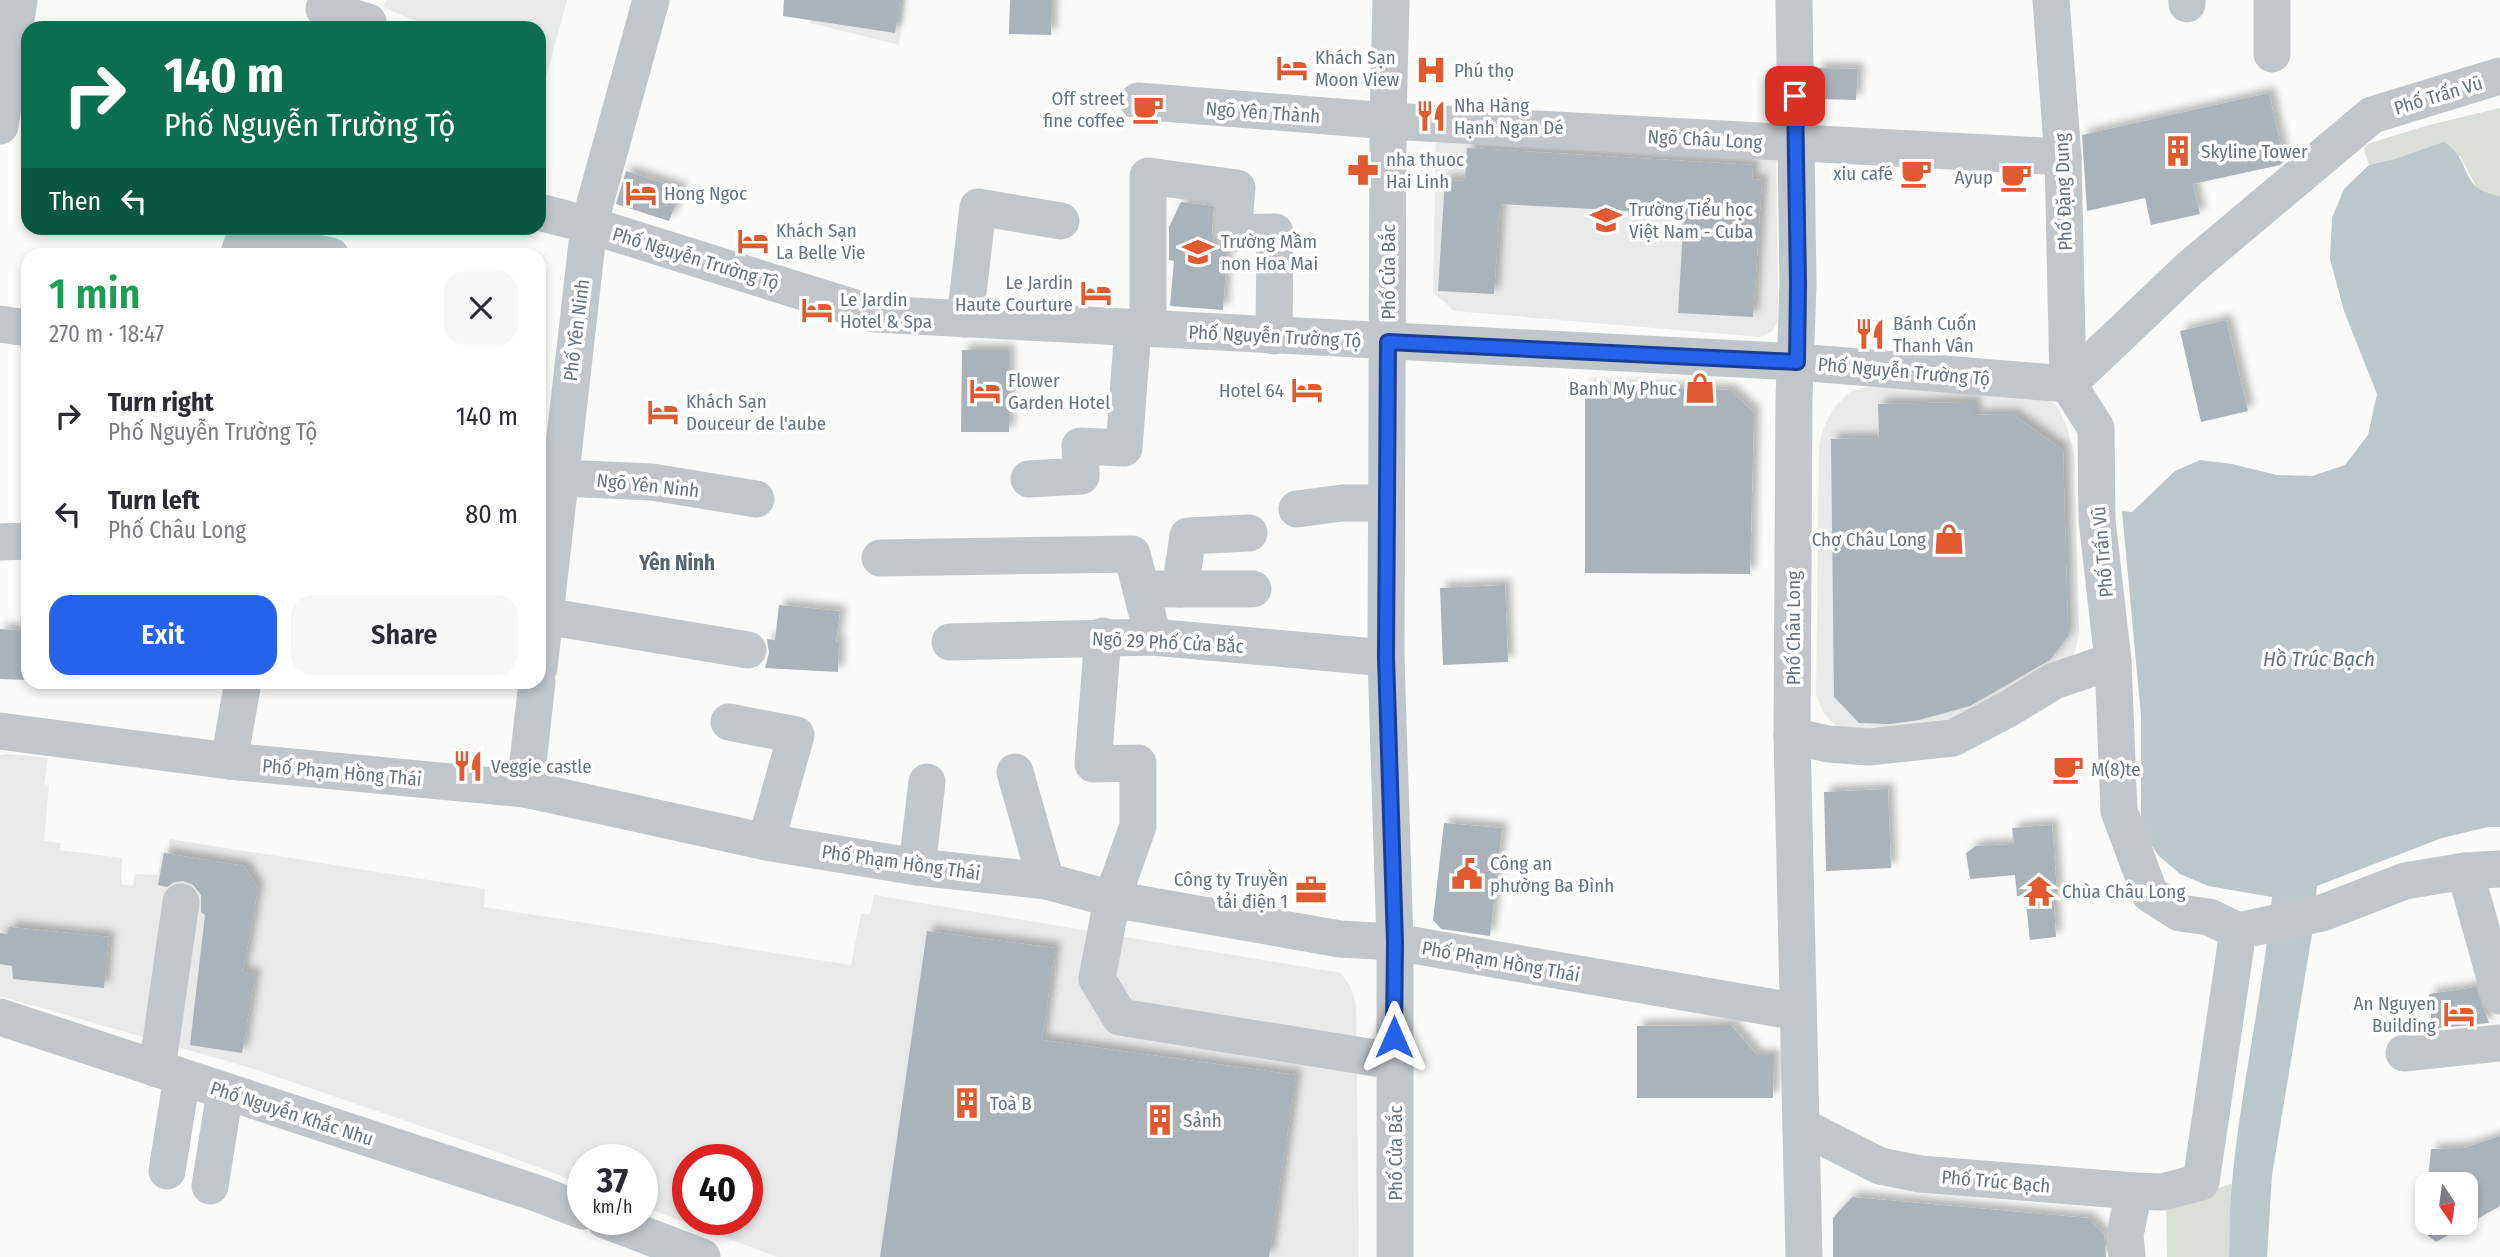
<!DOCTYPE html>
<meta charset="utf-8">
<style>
body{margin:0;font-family:"Fira Sans Condensed",sans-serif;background:#f7f7f7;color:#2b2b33;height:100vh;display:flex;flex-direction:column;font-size:26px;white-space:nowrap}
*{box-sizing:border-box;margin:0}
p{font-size:23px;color:#7c7c81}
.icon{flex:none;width:38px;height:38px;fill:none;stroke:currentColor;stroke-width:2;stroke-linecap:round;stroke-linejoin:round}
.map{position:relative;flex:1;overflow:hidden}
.details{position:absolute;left:21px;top:248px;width:525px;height:441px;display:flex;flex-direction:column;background:#fff;border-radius:21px;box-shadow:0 4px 10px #0003}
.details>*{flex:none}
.top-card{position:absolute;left:21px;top:21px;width:525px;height:214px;border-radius:21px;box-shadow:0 4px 10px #0003;background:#0b6e4f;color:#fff;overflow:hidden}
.needle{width:46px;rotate:167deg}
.buttons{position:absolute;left:2415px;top:1172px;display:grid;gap:14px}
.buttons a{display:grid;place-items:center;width:63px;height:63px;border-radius:14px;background:#fff;box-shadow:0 4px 10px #0003;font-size:35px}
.speed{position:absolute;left:567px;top:1144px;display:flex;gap:14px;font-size:35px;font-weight:700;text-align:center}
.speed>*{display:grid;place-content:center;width:91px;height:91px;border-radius:50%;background:#fff;box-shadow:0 4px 10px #0003;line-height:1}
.speed small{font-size:18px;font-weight:400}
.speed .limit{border:10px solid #d22;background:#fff;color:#111}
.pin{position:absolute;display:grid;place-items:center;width:60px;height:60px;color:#fff;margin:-30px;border-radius:14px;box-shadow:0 4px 10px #0006}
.me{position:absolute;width:77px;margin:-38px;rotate:0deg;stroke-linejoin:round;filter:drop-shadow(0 0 5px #0008)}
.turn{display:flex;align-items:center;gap:24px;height:147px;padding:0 28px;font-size:32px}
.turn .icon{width:91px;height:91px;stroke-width:2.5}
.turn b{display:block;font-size:49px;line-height:60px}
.then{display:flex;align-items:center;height:66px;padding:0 28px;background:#0003;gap:14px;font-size:26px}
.round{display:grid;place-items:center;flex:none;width:74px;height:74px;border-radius:21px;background:#f7f7f7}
.headline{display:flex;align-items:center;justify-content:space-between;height:119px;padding:0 28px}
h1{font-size:42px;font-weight:600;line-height:52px;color:#1e9e55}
.action{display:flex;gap:14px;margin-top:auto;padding:14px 28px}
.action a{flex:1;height:80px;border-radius:21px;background:#2563eb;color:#fff;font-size:28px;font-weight:600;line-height:80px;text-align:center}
.action a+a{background:#f7f7f7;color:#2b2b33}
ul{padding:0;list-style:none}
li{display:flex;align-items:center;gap:21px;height:98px;padding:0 28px}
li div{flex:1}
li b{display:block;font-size:26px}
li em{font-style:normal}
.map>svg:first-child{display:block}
.built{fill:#e8e9e9;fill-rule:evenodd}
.green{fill:#dadfd7}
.water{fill:#bcc7cc}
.building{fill:#aab3b9;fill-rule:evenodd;filter:url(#shadow)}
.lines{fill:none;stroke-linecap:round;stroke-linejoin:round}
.minor{stroke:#c1c6ca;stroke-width:37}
.route-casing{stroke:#184099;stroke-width:18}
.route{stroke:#2563eb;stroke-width:12}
.labels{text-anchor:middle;stroke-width:7;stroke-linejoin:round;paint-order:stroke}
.poi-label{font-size:19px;fill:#657582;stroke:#fff;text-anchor:start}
.street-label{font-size:19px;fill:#657582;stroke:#fff}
.neighbourhood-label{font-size:21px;font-weight:bold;fill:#57636e;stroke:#fff}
.water-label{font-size:21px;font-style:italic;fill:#60747c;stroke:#fff}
</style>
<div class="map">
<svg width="2500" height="1257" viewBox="0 0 2500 1257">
<defs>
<filter id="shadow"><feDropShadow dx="6" dy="-6" stdDeviation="3.5" flood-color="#0004"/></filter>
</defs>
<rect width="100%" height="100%" fill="#fafaf8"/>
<g class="built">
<path d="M387,0H567L540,99L539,28H432L383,7Z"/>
<path d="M815,0H905L899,45L810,23Z"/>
<path d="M1436,130L1776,149L1778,321L1772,331L1761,337L1454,311L1433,292Z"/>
<path d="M1888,382L2032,392L2055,404L2067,426L2074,454L2079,632L2076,649L2068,662L1936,732L1837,727L1825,715L1816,696L1819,446L1823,429L1833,409L1851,391Z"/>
<path d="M7,754L48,758L44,784L49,785L44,841L61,843L60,850L122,858L121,884L133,886L135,874L158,875L161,853L168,852L170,839L485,889L484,907L851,965L861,914H870L874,895L1341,973L1350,986L1356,1003L1359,1257H777L642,1206V1160H583V1184L494,1151L254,1069L0,996V755ZM688,1160H747V1220H688Z"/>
</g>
<g class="green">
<path d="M2500,108V197L2477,188L2460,156L2395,159L2369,165L2364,150L2366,146L2370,143L2429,125Z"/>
<path d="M2231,1184L2229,1257H2167L2166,1204Z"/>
</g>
<path class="water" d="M2444,142C2466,155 2463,177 2478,188C2484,192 2494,194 2500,197V827H2488L2442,838L2317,886L2312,934L2272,1175L2267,1257H2229C2230,1232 2229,1207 2232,1182C2241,1087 2263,993 2272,897L2208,886L2180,874L2159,856L2141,830V716L2122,511L2132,512L2175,471L2200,460L2232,464L2277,475L2312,476L2345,465L2368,435L2377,394L2344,311L2330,259L2332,218L2344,189L2369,165L2395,159Z"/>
<g class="building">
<path d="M784,0H900L895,33L783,16Z"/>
<path d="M1010,0H1052L1051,35L1009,34Z"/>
<path d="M1817,68L1858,69L1856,100L1816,99Z"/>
<path d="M2269,93L2284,161L2280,165L2193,184L2200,214L2151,225L2145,198L2087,211L2082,135Z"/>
<path d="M1467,148L1753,165L1752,179L1762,180L1753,317L1678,313L1684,214L1500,204L1494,294L1438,291L1445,180L1465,181Z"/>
<path d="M626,171L682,189L669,221L616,204Z"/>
<path d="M1181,202L1214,206L1212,231L1214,242L1222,251L1227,252L1223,310L1170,306L1174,261L1169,260V227Z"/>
<path d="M2226,320L2248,411L2201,422L2180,331Z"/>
<path d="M962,350H1009V432H961Z"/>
<path d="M1585,387L1730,390L1754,413L1750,574L1585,573Z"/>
<path d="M1975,402V415L2012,414L2063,450L2068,636L2050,660L1970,706L1919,720L1890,724L1859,723L1834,697L1831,439L1879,438L1878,404Z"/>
<path d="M1505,585L1508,662L1443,665L1440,588Z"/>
<path d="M779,605L840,611L836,642H839L838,672L765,668L769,653L767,639L775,640Z"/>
<path d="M0,629L28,631V680L0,679Z"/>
<path d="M1888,789L1891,868L1826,871L1824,792Z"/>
<path d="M1444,823L1502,828L1490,936L1441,929L1433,920Z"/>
<path d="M2052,825L2057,892H2053L2056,937L2030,940L2025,895L2017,896L2015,875L1970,879L1966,853L1976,846L2014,844L2012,828Z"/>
<path d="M164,853L244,866L258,888L243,972L255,974L242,1053L190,1045L205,915L201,912V895L193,885L183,881L174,882L167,887L158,885Z"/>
<path d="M9,927L109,937L104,988L13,979L12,966L0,964V933L7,934Z"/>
<path d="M927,931L1055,948L1042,1040L1296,1075L1269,1257H880Z"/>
<path d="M2476,987L2489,1023L2432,1029L2429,994Z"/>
<path d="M1731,1025L1757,1055H1774L1773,1098H1637V1026Z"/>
<path d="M2500,1136V1206L2436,1242L2423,1232L2431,1149L2464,1148ZM2427,1185H2466V1223H2427Z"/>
<path d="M1852,1197L2088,1218L2104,1234L2106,1257H1833V1218Z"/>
</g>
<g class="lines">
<g class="minor">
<path d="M1391,0L1388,121L1386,658L1395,942V1257"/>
<path d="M1794,0L1798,284L1794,399L1792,736L1804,1257"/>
<path d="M2187,0V4"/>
<path d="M324,9L368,22L366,28"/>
<path d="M2272,54V0"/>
<path d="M2500,76L2372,115L2190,268L2068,384L2096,428L2097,520L2113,661L2119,811L2150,894L2180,913L2209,917L2238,931L2322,913L2405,881L2465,871L2500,869"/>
<path d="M1138,101L1388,121L2063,157"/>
<path d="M0,126L19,0"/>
<path d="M539,212L589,225L874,314L1797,362L2068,384L2063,157L2051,0"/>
<path d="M238,256L245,235L268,242L331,256"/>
<path d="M965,319L978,207L1061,221"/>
<path d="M0,324L28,328"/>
<path d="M1148,329V176L1237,188L1233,233L1275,232L1274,336"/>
<path d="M539,477L652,482L756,499"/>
<path d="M1029,479L1081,476L1080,446L1124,448L1133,328"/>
<path d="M1297,509L1342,503H1385"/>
<path d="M0,542L28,541"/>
<path d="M880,558L1132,554L1153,637"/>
<path d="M1156,589H1253"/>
<path d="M1180,589L1188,536L1249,533"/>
<path d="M539,615L748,650"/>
<path d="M1103,636L1093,764L1138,763V826L1112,899L1097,979L1120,1017L1394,1061"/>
<path d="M950,642L1153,637L1386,658"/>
<path d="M539,668L589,225L651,0"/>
<path d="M729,722L796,735L766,842"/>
<path d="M0,731L229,761L525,789L766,842L917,867L1046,881L1112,899L1340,939L1395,942L1798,1012"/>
<path d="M1792,736L1828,744L1869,747L1953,738L2008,709L2054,681L2113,661"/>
<path d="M229,761L243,682"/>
<path d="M1015,772L1046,881"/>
<path d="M525,789L537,682"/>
<path d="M917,867L927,782"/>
<path d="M2465,871L2500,996"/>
<path d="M0,1017L539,1194L583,1211"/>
<path d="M2404,1053L2500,1043"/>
<path d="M157,1069L181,902"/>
<path d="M1801,1126L1880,1166L1920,1174L2134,1191L2125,1235L2127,1257"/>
<path d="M167,1171L182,1077"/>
<path d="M210,1186L225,1092"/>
<path d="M2134,1191L2162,1192L2201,1182L2238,931"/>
<path d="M605,1220L702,1257"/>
</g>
</g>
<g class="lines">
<defs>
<path id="route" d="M1394,1037L1395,942L1386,658L1388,342L1797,362L1798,284L1795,96"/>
</defs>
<use href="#route" class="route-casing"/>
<use href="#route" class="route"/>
</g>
<defs>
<symbol id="hotel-bare" viewBox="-9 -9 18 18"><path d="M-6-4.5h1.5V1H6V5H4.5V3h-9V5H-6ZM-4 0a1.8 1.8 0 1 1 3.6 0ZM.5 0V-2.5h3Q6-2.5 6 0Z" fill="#e25a30" stroke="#fff" stroke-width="2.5" paint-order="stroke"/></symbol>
<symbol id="hospital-bare" viewBox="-9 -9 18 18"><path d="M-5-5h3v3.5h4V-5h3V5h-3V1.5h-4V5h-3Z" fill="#e25a30" stroke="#fff" stroke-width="2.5" paint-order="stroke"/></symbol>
<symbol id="cafe-bare" viewBox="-9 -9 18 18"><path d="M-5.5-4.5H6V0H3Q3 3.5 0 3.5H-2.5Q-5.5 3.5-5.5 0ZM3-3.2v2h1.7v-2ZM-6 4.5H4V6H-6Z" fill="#e25a30" stroke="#fff" stroke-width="2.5" paint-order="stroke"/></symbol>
<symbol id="restaurant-bare" viewBox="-9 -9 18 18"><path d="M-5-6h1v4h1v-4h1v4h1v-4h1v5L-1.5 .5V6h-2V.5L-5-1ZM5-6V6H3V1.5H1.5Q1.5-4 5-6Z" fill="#e25a30" stroke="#fff" stroke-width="2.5" paint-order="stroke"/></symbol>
<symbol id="building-bare" viewBox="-9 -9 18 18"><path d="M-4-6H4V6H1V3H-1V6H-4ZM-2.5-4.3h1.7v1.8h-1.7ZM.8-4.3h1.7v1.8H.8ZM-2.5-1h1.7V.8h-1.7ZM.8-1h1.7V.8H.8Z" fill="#e25a30" stroke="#fff" stroke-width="2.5" paint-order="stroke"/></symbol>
<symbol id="pharmacy-bare" viewBox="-9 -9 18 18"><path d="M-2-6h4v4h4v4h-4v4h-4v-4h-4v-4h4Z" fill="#e25a30" stroke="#fff" stroke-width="2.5" paint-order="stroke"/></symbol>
<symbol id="school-bare" viewBox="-9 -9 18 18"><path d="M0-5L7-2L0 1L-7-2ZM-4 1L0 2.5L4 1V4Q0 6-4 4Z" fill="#e25a30" stroke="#fff" stroke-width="2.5" paint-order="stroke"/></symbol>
<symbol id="shop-bare" viewBox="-9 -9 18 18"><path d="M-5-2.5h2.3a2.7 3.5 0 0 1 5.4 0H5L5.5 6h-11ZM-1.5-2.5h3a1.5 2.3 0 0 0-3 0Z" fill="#e25a30" stroke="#fff" stroke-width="2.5" paint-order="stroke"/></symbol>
<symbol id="civic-bare" viewBox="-9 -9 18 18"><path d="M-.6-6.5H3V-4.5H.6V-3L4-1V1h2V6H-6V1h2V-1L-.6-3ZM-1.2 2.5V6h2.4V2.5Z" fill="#e25a30" stroke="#fff" stroke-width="2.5" paint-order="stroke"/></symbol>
<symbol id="office-bare" viewBox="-9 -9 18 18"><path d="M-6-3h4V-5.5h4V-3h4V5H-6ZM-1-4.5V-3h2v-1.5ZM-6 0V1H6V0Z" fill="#e25a30" stroke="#fff" stroke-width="2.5" paint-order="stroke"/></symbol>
<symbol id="temple-bare" viewBox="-9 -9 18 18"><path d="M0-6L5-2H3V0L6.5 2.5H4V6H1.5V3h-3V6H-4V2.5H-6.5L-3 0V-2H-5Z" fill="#e25a30" stroke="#fff" stroke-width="2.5" paint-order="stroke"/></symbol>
</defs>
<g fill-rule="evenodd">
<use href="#hotel-bare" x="1270" y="46" width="44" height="44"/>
<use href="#hospital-bare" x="1409" y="48" width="44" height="44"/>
<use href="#cafe-bare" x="1126" y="87" width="44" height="44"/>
<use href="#restaurant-bare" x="1409" y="94" width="44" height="44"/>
<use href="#building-bare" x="2156" y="129" width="44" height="44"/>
<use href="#pharmacy-bare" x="1341" y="148" width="44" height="44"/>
<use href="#cafe-bare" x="1894" y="151" width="44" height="44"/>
<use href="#cafe-bare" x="1994" y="155" width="44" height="44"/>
<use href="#hotel-bare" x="619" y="171" width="44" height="44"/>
<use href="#school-bare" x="1584" y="198" width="44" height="44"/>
<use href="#hotel-bare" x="731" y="219" width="44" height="44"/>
<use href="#school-bare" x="1176" y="230" width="44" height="44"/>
<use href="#hotel-bare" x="1074" y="271" width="44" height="44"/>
<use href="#hotel-bare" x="795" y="288" width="44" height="44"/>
<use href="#restaurant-bare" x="1848" y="312" width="44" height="44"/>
<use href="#shop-bare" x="1678" y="366" width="44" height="44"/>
<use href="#hotel-bare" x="1285" y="368" width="44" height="44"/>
<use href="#hotel-bare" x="963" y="369" width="44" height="44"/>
<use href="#hotel-bare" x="641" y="390" width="44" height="44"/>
<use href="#shop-bare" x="1927" y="517" width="44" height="44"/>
<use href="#restaurant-bare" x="446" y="744" width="44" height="44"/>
<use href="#cafe-bare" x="2046" y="747" width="44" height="44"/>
<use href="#civic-bare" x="1445" y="852" width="44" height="44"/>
<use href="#office-bare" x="1289" y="868" width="44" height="44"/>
<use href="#temple-bare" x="2017" y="869" width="44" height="44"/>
<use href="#hotel-bare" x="2437" y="992" width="44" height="44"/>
<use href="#building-bare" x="945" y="1081" width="44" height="44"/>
<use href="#building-bare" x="1138" y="1098" width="44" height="44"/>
</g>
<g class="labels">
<g class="poi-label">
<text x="1315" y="64">Khách Sạn<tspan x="1315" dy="22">Moon View</tspan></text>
<text x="1454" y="77">Phú thọ</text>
<text x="1125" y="105" text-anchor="end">Off street<tspan x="1125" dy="22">fine coffee</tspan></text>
<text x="1454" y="112">Nha Hàng<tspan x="1454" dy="22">Hạnh Ngan Dé</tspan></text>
<text x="2201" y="158">Skyline Tower</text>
<text x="1386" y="166">nha thuoc<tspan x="1386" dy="22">Hai Linh</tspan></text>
<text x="1893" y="180" text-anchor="end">xiu café</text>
<text x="1993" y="184" text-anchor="end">Ayup</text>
<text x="664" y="200">Hong Ngoc</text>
<text x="1629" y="216">Trường Tiểu học<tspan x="1629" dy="22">Việt Nam - Cuba</tspan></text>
<text x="776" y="237">Khách Sạn<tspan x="776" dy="22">La Belle Vie</tspan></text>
<text x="1221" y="248">Trường Mầm<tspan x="1221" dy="22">non Hoa Mai</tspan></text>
<text x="1073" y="289" text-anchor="end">Le Jardin<tspan x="1073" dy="22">Haute Courture</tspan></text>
<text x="840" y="306">Le Jardin<tspan x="840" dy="22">Hotel &amp; Spa</tspan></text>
<text x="1893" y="330">Bánh Cuốn<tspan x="1893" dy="22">Thanh Vân</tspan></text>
<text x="1008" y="387">Flower<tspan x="1008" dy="22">Garden Hotel</tspan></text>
<text x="1677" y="395" text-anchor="end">Banh My Phuc</text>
<text x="1284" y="397" text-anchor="end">Hotel 64</text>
<text x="686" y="408">Khách Sạn<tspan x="686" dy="22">Douceur de l'aube</tspan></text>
<text x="1926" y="546" text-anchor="end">Chợ Châu Long</text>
<text x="491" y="773">Veggie castle</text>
<text x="2091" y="776">M(8)te</text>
<text x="1490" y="870">Công an<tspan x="1490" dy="22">phường Ba Đình</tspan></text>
<text x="1288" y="886" text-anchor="end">Công ty Truyền<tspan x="1288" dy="22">tải điện 1</tspan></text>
<text x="2062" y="898">Chùa Châu Long</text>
<text x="2436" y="1010" text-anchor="end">An Nguyen<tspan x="2436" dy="22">Building</tspan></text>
<text x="990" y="1110">Toà B</text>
<text x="1183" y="1127">Sảnh</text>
</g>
<g class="street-label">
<text transform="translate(2438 95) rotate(-17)" y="7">Phố Trấn Vũ</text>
<text transform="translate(1263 112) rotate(4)" y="7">Ngõ Yên Thành</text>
<text transform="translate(1705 139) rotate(3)" y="7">Ngõ Châu Long</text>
<text transform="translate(2063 192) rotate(-92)" y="7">Phố Đặng Dung</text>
<text transform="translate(696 258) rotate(17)" y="7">Phố Nguyễn Trường Tộ</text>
<text transform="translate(1388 272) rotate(-90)" y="7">Phố Cửa Bắc</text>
<text transform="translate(576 330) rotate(-83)" y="7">Phố Yên Ninh</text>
<text transform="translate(1275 336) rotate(3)" y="7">Phố Nguyễn Trường Tộ</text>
<text transform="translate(1904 371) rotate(5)" y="7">Phố Nguyễn Trường Tộ</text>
<text transform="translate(648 485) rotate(6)" y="7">Ngõ Yên Ninh</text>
<text transform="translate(2102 552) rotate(-95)" y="7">Phố Trấn Vũ</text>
<text transform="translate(1793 628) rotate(-90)" y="7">Phố Châu Long</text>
<text transform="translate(1168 642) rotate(3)" y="7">Ngõ 29 Phố Cửa Bắc</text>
<text transform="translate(342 772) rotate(5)" y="7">Phố Phạm Hồng Thái</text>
<text transform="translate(901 862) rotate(8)" y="7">Phố Phạm Hồng Thái</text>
<text transform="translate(1501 961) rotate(10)" y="7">Phố Phạm Hồng Thái</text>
<text transform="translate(292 1113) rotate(18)" y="7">Phố Nguyễn Khắc Nhu</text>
<text transform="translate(1395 1153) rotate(-90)" y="7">Phố Cửa Bắc</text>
<text transform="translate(1996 1181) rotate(5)" y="7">Phố Trúc Bạch</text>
</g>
<g class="neighbourhood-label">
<text x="677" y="570">Yên Ninh</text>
</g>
<g class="water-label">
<text x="2319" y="666">Hồ Trúc Bạch</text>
</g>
</g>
</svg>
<div class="buttons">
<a><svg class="needle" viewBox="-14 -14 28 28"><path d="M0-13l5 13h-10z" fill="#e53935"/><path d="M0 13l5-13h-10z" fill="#7c7c81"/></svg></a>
</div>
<div class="speed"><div>37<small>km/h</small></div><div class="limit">40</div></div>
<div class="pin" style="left:1795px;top:96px;background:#d93025"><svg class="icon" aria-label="arrive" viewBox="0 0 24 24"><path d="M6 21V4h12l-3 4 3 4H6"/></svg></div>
<svg class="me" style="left:1394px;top:1037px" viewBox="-20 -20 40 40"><path d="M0-17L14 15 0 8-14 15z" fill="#2563eb" stroke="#fff" stroke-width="4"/></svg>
<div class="top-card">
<div class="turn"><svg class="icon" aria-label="right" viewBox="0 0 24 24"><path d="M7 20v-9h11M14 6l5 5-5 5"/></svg><div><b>140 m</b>Phố Nguyễn Trường Tộ</div></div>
<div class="then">Then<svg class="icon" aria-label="left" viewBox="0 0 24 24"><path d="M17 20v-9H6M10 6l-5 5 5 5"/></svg></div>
</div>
<section class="details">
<div class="headline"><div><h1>1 min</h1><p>270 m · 18:47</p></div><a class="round"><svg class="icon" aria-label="close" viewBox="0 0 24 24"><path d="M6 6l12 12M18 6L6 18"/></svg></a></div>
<ul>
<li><svg class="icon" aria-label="right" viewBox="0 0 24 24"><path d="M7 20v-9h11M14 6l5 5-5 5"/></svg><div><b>Turn right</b><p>Phố Nguyễn Trường Tộ</p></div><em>140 m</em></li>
<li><svg class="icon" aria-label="left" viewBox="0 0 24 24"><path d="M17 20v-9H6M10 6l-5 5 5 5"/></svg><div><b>Turn left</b><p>Phố Châu Long</p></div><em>80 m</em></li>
</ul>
<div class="action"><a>Exit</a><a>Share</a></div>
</section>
</div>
